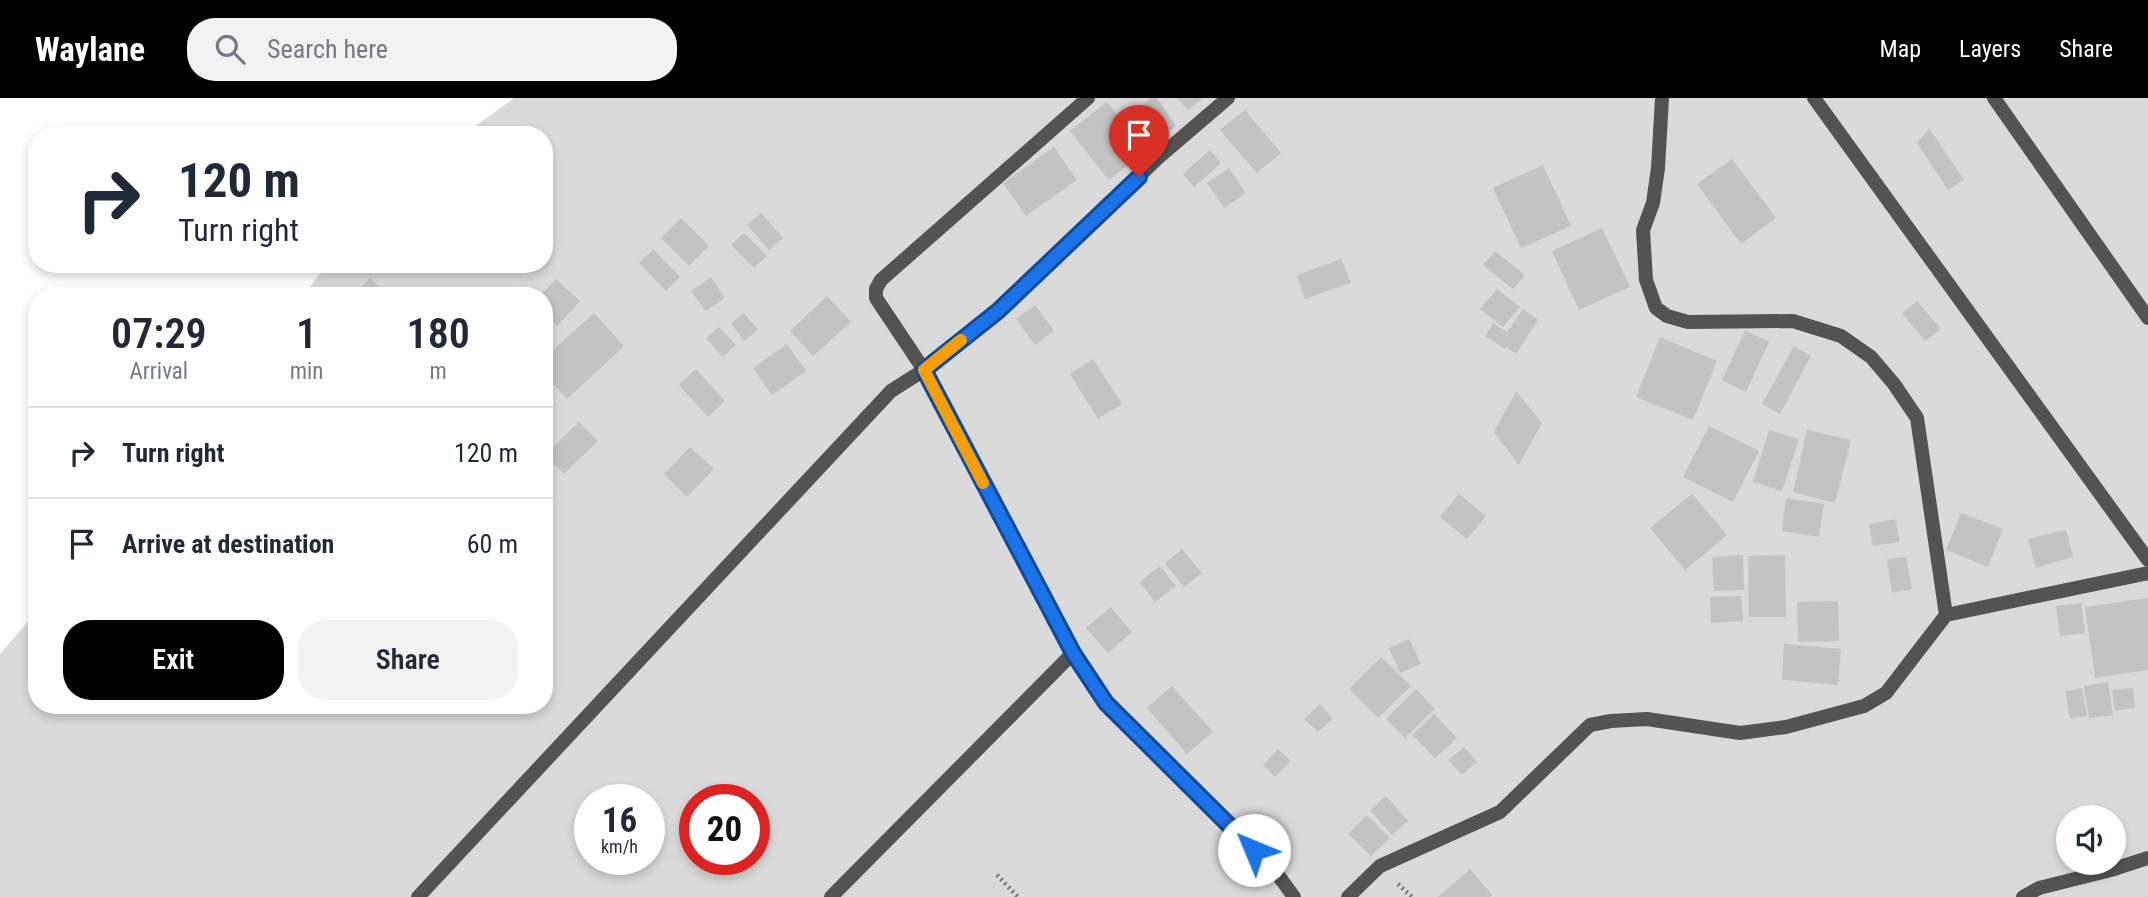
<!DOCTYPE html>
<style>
body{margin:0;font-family:"Roboto Condensed",sans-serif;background:#f2f2f3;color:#1f2937;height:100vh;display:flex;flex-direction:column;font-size:26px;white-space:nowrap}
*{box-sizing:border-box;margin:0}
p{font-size:23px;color:#747a83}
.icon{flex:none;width:38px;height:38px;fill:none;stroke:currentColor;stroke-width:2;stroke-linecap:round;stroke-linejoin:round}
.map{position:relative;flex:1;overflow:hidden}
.side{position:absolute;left:28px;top:189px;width:525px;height:427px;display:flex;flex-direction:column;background:#fff;border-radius:28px;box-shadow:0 4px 10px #0003}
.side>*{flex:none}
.hud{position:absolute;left:28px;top:28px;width:525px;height:147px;border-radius:28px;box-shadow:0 4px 10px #0003;background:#fff;color:#1f2937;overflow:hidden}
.fabs{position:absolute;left:2056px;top:707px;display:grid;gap:14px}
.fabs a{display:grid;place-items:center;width:70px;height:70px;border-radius:50%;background:#fff;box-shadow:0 4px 10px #0003;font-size:35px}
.speed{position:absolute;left:574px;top:686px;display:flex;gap:14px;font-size:35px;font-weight:700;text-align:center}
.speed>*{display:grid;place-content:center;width:91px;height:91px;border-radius:50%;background:#fff;box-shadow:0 4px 10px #0003;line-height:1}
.speed small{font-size:18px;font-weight:400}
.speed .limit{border:10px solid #d22;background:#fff;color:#111}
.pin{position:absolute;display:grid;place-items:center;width:60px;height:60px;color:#fff;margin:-72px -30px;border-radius:50% 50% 50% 0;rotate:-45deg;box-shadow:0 0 7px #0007}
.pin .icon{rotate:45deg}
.me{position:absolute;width:77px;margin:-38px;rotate:315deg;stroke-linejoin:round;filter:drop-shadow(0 0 5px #0008)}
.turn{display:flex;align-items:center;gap:24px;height:147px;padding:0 35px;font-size:32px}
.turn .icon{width:91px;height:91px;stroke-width:2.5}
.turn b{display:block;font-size:49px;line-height:60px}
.eta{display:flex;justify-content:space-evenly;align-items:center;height:119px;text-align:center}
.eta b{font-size:42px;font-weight:600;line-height:49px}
.primary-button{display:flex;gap:14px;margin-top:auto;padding:14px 35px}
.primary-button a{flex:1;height:80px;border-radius:28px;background:#000;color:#fff;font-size:28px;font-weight:600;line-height:80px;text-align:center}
.primary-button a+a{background:#f2f2f3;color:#1f2937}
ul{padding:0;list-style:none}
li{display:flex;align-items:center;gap:21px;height:91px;padding:0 35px;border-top:2px solid #e0e1e3}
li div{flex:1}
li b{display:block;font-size:26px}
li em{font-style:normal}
header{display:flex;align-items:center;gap:42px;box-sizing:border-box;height:98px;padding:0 35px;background:#000;color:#fff}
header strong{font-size:33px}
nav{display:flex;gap:38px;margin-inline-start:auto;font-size:24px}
.search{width:490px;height:63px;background:#f2f2f3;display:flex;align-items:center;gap:18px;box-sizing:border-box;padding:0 24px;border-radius:28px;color:#747a83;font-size:26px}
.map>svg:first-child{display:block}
.green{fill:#dadada;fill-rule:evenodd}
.building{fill:#c3c3c3}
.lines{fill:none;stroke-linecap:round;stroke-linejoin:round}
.path{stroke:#757575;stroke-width:4.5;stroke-dasharray:2 3.5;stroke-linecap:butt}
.lane{stroke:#535353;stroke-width:14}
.route-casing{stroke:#114b97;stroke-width:18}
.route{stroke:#1a73e8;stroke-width:12}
.slow{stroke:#f59e0b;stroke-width:12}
</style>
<header>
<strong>Waylane</strong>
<div class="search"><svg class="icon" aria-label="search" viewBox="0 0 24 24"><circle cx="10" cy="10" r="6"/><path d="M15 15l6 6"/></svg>Search here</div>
<nav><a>Map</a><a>Layers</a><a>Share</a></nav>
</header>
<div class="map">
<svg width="2148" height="799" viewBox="0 0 2148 799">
<rect width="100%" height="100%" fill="#fff"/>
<path class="green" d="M514,0H2148V799H0V556L37,513V607H544V198H302L328,166H544V37H463ZM590,702H649V761H590ZM695,702H754V761H695ZM2068,719H2114V765H2068Z"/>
<g class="building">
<path d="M1151,0H1157L1176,28L1151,49L1130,19Z"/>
<path d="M1177,0H1203L1188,12Z"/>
<path d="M1107,4L1146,52L1109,82L1070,33Z"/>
<path d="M1245,12L1281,55L1257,75L1220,32Z"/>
<path d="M1929,30L1964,82L1948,92L1917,45Z"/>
<path d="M1054,49L1077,82L1026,118L1003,85Z"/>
<path d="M1210,52L1221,65L1194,89L1183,76Z"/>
<path d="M1732,61L1776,120L1741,146L1697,86Z"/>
<path d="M1543,67L1571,128L1521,150L1493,90Z"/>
<path d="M1229,70L1246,95L1224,110L1207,85Z"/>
<path d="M761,115L783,140L769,152L747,127Z"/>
<path d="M681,120L709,148L689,168L661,140Z"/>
<path d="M1602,130L1630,189L1579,212L1552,153Z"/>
<path d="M744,135L767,158L754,170L731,147Z"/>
<path d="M653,151L680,179L666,193L639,165Z"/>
<path d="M1495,153L1525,177L1513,191L1483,167Z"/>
<path d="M1341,161L1351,185L1305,201L1297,177Z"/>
<path d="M711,179L725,200L706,213L691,193Z"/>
<path d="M370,180L387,198H353Z"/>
<path d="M556,181L580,203L557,228L544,216V198H540Z"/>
<path d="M1497,191L1520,209L1503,229L1480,211Z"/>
<path d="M827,198L851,224L813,258L790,233Z"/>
<path d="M1917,203L1941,231L1925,243L1902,215Z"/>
<path d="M1035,207L1054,233L1035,247L1016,221Z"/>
<path d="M1523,211L1538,222L1516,256L1506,249L1505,251L1485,238L1493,225L1507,234Z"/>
<path d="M594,215L624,248L567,301L544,276V260Z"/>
<path d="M744,215L758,232L744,243L731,225Z"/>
<path d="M719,229L736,247L723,259L706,240Z"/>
<path d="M1745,232L1769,244L1746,294L1722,282Z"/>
<path d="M1660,239L1717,263L1693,322L1636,299Z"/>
<path d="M787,246L806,273L772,297L753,270Z"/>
<path d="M1794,248L1811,258L1780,316L1762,306Z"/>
<path d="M1093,261L1122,306L1098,321L1070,276Z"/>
<path d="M696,271L725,303L708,319L679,287Z"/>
<path d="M1516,293L1542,325L1519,367L1494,334Z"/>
<path d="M579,324L598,343L564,376L545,357Z"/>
<path d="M1709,328L1759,353L1733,404L1683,379Z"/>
<path d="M1769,332L1799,341L1782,393L1753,384Z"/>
<path d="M1807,332L1851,342L1835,405L1793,394Z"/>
<path d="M690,349L714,371L687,399L664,376Z"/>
<path d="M1459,396L1486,418L1467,441L1440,419Z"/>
<path d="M1692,396L1727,437L1685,472L1650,430Z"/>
<path d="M1786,400L1824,406L1819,439L1782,433Z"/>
<path d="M1961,415L2003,431L1988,469L1946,452Z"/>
<path d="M1895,421L1900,444L1873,448L1869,426Z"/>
<path d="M2066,432L2073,459L2036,470L2028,441Z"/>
<path d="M1182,451L1202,475L1184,489L1165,465Z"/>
<path d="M1743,457L1744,492L1714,493L1712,459Z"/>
<path d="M1785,457L1786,519H1749L1748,458Z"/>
<path d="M1906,459L1912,491L1892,495L1887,461Z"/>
<path d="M1160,468L1176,488L1155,504L1139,484Z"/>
<path d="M1741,498L1743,523L1711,525L1710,499Z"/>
<path d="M2148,500V572L2095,580L2085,509Z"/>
<path d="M1838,503L1839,543L1798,544L1797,504Z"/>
<path d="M2081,505L2085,535L2060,538L2056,508Z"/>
<path d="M1111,509L1132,534L1108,555L1086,530Z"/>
<path d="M1409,541L1421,566L1400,575L1389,550Z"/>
<path d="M1784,546L1841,551L1838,587L1782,582Z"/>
<path d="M1381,559L1411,588L1378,620L1349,591Z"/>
<path d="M2108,584L2113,617L2089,620L2084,588Z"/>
<path d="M1172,588L1213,634L1187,656L1147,610Z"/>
<path d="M2082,590L2087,618L2070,621L2065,593Z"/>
<path d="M2133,590L2135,610L2115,613L2112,592Z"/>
<path d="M1416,591L1435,611L1405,640L1386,621Z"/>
<path d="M1320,606L1333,620L1318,634L1304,621Z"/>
<path d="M1434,616L1457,640L1435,660L1412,637Z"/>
<path d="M1464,649L1477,664L1462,677L1448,662Z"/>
<path d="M1278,651L1291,663L1275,679L1263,667Z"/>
<path d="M1386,698L1408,723L1392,737L1370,712Z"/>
<path d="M1367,717L1390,740L1371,758L1348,736Z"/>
<path d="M1470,771L1492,797L1490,799H1438Z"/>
</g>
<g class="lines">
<g class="path">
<path d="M997,777L1018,799"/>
<path d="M1398,786L1412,799"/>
</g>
<g class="lane">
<path d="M1088,0L881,182L876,191V200L924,272L998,213L1159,59L1228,0"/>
<path d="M1662,0L1658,70L1653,105L1643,132L1646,182L1656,210L1667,218L1688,224L1793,223L1841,238L1871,259L1894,286L1917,320L1946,517"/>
<path d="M1814,0L2148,462"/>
<path d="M1994,0L2148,220"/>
<path d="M418,799L891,293L924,272L1073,555L1106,605L1273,770L1294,799"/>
<path d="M831,799L1073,555"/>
<path d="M1348,799L1380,768L1500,714L1590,627L1611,623L1647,621L1740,635L1786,629L1864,608L1886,595L1946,517L2148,475"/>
<path d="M2023,799L2039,790L2111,772L2148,760"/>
</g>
</g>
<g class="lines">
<defs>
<path id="route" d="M1139,79L998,213L924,272L1073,555L1106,605L1254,752"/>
</defs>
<use href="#route" class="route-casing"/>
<use href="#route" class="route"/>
<path class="slow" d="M961,242L924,272L983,385"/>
</g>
</svg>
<div class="fabs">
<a><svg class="icon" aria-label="sound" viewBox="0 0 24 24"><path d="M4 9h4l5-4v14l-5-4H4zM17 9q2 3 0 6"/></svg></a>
</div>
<div class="speed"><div>16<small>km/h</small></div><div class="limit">20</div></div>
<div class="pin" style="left:1139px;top:79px;background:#d93025"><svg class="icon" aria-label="arrive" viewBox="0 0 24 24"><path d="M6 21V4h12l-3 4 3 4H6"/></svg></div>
<svg class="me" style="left:1254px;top:752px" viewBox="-20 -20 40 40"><circle r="19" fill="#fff"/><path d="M0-13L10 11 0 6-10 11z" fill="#1a73e8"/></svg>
<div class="hud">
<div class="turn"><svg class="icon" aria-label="right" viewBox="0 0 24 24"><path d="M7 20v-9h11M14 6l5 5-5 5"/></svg><div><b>120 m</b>Turn right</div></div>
</div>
<section class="side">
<div class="eta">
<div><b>07:29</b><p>Arrival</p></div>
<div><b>1</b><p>min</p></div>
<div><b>180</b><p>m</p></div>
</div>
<ul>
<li><svg class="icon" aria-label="right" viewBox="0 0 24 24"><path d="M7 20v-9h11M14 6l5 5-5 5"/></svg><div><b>Turn right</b></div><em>120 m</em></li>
<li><svg class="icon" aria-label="arrive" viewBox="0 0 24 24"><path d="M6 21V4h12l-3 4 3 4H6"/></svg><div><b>Arrive at destination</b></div><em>60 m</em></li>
</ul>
<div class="primary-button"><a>Exit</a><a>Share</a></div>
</section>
</div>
